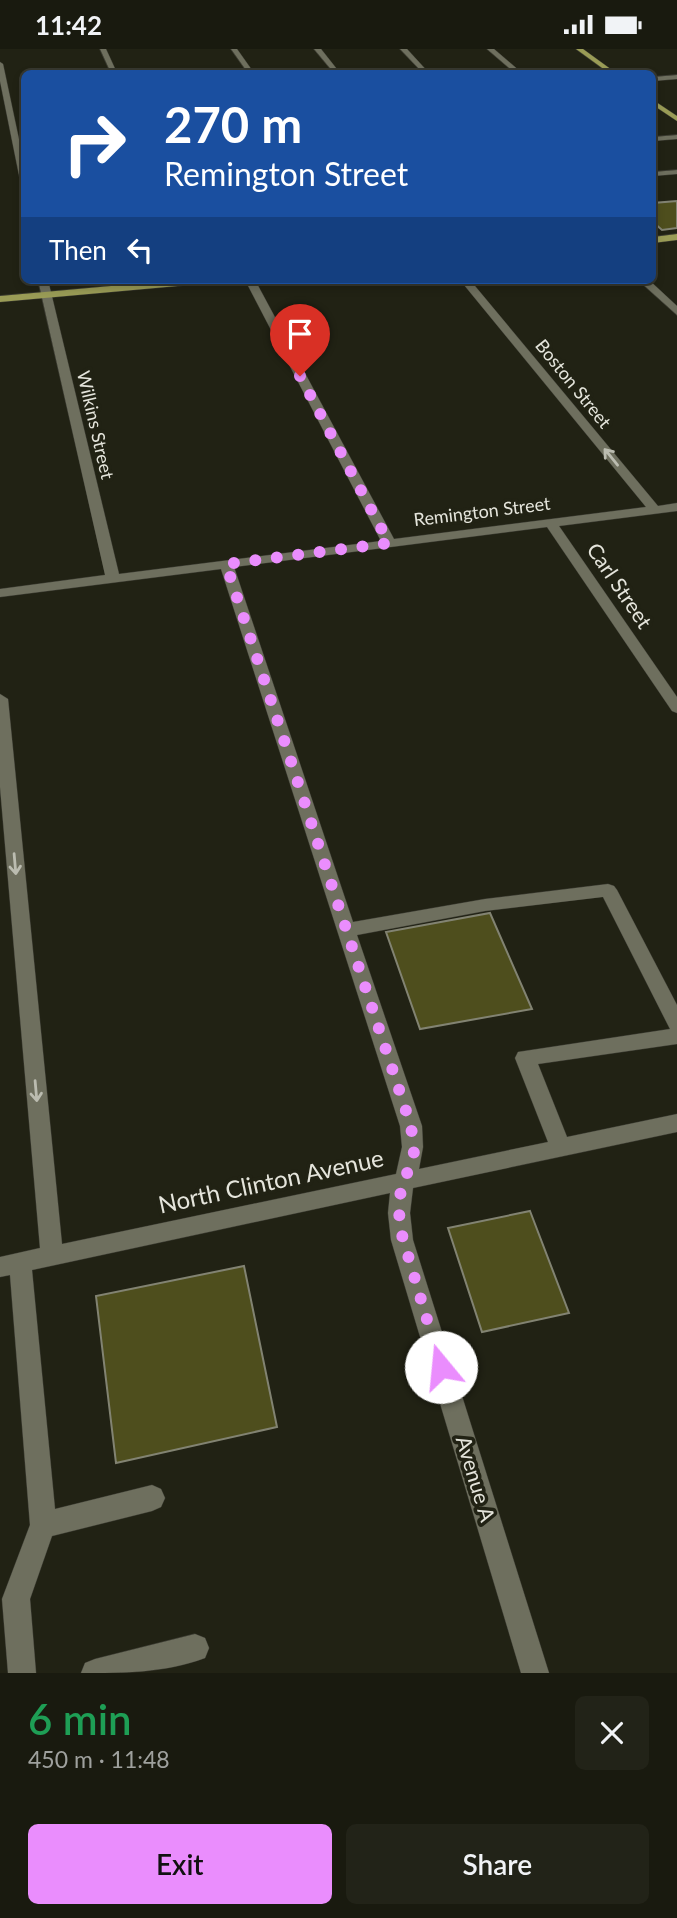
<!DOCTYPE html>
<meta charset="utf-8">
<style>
body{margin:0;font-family:Lato,sans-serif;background:#222318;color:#f1f3f6;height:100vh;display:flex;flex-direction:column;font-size:26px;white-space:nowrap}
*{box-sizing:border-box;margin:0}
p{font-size:23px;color:#9fa19e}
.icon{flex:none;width:38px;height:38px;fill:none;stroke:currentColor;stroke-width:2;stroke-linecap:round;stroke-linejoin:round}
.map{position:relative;height:1624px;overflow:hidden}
.drawer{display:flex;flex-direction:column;background:#191a0f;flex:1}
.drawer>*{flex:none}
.guide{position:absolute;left:21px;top:21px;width:635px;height:214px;border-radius:10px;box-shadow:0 4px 10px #0003,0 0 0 2px #37382f;background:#1a4fa0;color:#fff;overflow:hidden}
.pin{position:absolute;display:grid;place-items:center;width:60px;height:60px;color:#fff;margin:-72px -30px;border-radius:50% 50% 50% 0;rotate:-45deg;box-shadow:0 0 7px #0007}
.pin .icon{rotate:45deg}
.me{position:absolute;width:77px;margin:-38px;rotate:343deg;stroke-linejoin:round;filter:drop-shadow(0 0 5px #0008)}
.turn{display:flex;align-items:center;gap:24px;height:147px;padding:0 28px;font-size:32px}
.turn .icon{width:91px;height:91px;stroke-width:2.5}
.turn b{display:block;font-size:49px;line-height:60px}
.then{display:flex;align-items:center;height:66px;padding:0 28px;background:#0003;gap:14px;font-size:26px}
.round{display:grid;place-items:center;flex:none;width:74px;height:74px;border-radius:10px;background:#222318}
.overview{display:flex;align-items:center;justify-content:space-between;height:119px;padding:0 28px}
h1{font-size:42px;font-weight:600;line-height:52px;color:#1e9e55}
.action{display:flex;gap:14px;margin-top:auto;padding:14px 28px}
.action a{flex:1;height:80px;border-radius:10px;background:#ea8dfd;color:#111;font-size:28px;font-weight:600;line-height:80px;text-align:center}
.action a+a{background:#222318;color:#f1f3f6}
.status{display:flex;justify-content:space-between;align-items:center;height:49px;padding:0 35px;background:#191a0f;direction:ltr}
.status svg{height:19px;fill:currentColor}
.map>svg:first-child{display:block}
.building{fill:#4e4e1d;stroke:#828372;stroke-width:2}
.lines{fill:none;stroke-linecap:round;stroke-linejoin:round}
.minor-casing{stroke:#3b3b32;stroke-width:1}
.major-casing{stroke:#3b3b32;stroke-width:1}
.minor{fill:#6e6f5e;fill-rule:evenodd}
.major{fill:#9a9c56;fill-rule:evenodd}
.oneway{stroke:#bbbcb0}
.route{stroke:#ea8dfd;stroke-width:12;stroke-dasharray:0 21.6}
.labels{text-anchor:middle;stroke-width:7;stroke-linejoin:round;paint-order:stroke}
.far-street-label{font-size:18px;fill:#e5e5dc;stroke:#212214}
.street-label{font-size:21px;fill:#e5e5dc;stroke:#212214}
.near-street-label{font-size:24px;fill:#e5e5dc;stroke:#212214}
</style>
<div class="status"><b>11:42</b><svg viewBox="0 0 49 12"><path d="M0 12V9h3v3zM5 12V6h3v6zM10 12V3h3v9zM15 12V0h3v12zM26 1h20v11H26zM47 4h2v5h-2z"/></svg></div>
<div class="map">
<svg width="677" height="1624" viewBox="0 0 677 1624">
<rect width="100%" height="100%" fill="#212214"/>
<g class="building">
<path d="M677,152V179L662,181L653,173V154Z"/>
<path d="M490,864L532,960L420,980L386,883Z"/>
<path d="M530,1162L569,1264L482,1283L448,1179Z"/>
<path d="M244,1217L277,1378L116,1414L96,1247Z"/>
</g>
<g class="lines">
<defs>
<g id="minor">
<path d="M100,0H106L117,24H111Z"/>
<path d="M231,0H237L254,24H248Z"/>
<path d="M314,0H321L340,24H334Z"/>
<path d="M400,0H407L429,24H423Z"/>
<path d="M487,0H494L522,24H515Z"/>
<path d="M0,13L3,15L24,114V134L20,131L0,32Z"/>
<path d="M677,26V30L653,32V28Z"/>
<path d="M677,86V90L653,92V88Z"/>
<path d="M677,121V125L653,127V123Z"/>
<path d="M38,231H48L119,525L381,492L245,231H255L394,490L646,458L460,231H470L658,457L677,454V462L559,477L677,648V664L672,662L547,478L234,518L353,873L485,850L608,835L614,837L617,841L677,956V995L538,1015L567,1088L677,1065V1083L413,1139L410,1164L413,1191L549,1624H521L391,1191L388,1164L390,1144L32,1221L55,1460L152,1436L161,1440L165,1449L161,1458L152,1462L52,1487L30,1550L36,1624H8L2,1550L30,1476L10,1226L0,1228V1208L40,1199L0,738V645L8,650L62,1195L396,1125L402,1098L400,1077L221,520L0,548V540L105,526ZM603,848L670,980L518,1003L515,1009L548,1093L419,1120L423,1098L422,1077L357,886L485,862Z"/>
<path d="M638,231H649L677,257V266Z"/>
<path d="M195,1585L205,1589L209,1599L205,1609C164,1624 124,1624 81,1624L85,1614L95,1610Z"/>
</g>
<g id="major">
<path d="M576,0H583L616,24H609Z"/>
<path d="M653,51L677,67V72L653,56Z"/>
<path d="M677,185V191L653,194V188Z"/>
<path d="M178,231H216L211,234L0,253V247Z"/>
</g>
</defs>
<use href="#minor" class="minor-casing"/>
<use href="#major" class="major-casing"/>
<use href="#minor" class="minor"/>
<use href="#major" class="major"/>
</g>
<defs><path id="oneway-shaft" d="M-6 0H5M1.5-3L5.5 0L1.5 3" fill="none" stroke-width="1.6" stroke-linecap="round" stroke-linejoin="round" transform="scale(1.75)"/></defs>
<g class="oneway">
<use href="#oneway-shaft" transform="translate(611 408) rotate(-129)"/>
<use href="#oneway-shaft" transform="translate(15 815) rotate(85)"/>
<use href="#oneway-shaft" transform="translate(36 1042) rotate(85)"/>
</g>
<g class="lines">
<path class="route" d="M300,327L389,494L226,515L411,1077L414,1103L400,1146L399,1176L441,1318"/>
</g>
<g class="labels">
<g class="far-street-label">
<text transform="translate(573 335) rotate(51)" y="6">Boston Street</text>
<text transform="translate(95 376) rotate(77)" y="6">Wilkins Street</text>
<text transform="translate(482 463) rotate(-7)" y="6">Remington Street</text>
</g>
<g class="street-label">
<text transform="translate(619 537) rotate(56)" y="7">Carl Street</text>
<text transform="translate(475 1430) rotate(73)" y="7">Avenue A</text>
</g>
<g class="near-street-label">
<text transform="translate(271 1133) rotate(-12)" y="8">North Clinton Avenue</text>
</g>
</g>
</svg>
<div class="pin" style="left:300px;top:327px;background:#d93025"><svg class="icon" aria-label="arrive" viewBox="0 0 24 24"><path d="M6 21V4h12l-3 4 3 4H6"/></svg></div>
<svg class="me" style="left:441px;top:1318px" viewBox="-20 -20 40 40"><circle r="19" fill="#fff"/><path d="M0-13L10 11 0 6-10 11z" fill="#ea8dfd"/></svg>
<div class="guide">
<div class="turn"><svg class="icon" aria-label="right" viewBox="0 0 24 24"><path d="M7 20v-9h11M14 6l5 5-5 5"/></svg><div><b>270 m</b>Remington Street</div></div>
<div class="then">Then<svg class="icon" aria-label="left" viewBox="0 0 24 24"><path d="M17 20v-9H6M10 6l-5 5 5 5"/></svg></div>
</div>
</div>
<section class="drawer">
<div class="overview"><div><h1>6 min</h1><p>450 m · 11:48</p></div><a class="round"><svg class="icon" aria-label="close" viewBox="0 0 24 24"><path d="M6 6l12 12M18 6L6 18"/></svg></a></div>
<div class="action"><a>Exit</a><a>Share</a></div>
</section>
